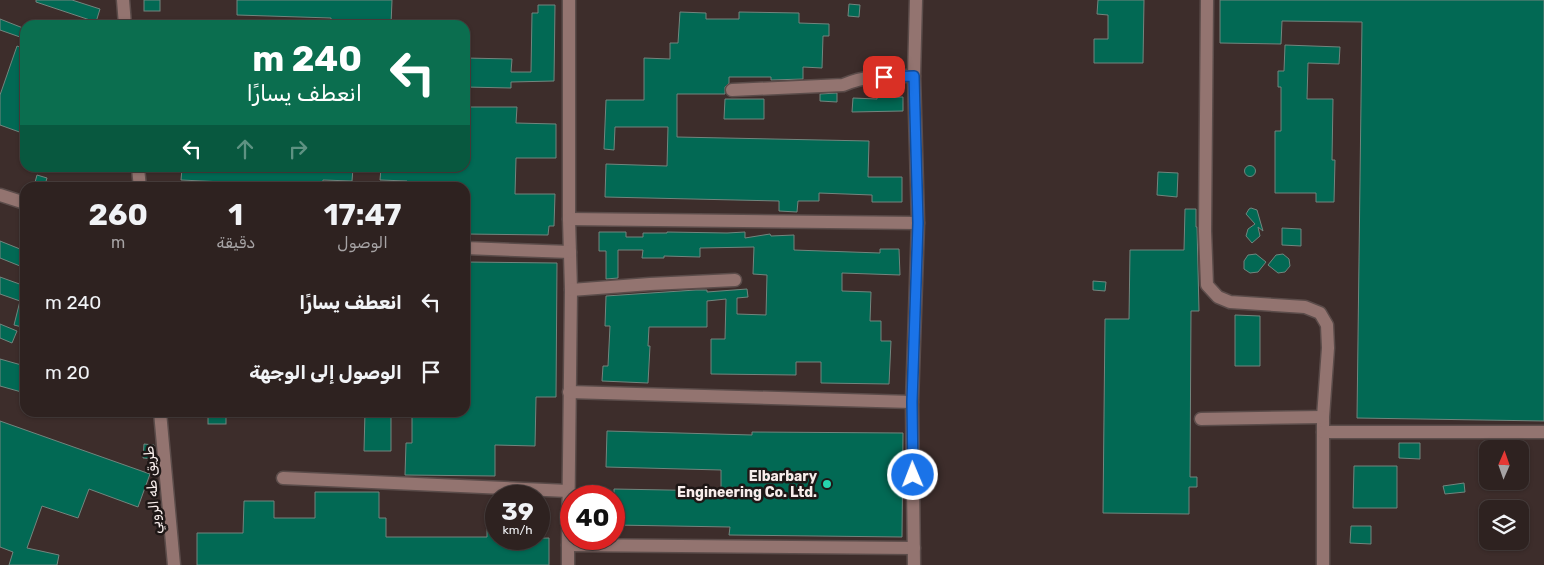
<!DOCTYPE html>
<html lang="ar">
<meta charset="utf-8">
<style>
body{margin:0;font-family:Rubik,Vazirmatn,sans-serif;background:#362a29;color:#f1f3f6;direction:rtl;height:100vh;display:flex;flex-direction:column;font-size:19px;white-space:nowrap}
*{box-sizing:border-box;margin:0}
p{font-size:16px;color:#a7a4a5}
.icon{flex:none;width:28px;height:28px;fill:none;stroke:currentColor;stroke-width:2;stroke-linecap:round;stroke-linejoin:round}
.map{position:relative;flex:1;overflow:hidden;direction:ltr}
.drawer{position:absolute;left:20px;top:182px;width:450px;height:235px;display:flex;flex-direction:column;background:#2e2220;border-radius:15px;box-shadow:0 1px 4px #0004,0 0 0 1px #493f3e;direction:rtl}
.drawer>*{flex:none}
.top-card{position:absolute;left:20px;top:20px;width:450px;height:152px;border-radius:15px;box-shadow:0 1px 4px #0004,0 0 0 1px #493f3e;direction:rtl;background:#0b6e4f;color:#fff;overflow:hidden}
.needle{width:32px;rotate:2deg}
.tools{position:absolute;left:1479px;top:440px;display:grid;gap:10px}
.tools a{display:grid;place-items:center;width:50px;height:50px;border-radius:10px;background:#2e2220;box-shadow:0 1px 4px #0004,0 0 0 1px #493f3e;font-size:25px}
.speed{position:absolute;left:485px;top:485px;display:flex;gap:10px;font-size:25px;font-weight:700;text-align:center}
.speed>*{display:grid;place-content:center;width:65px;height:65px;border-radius:50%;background:#2e2220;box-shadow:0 1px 4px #0004,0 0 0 1px #493f3e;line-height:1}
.speed small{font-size:12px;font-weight:400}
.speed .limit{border:8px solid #d22;background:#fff;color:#111}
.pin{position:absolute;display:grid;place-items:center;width:42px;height:42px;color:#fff;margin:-21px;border-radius:10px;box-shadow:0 2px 8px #0006}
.me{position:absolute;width:55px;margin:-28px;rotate:359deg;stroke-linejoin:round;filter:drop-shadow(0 0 4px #0008)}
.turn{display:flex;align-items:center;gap:18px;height:105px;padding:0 25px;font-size:22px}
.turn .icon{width:65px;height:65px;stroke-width:2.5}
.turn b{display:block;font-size:35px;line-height:42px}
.lanes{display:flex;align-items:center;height:48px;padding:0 25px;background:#0003;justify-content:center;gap:25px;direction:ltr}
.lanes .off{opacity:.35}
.eta{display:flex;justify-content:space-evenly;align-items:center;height:85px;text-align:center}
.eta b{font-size:30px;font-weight:700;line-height:35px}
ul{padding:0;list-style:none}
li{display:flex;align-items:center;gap:15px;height:70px;padding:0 25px}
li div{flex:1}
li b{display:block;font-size:19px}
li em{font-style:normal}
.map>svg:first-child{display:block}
.building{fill:#026954;stroke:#72857e}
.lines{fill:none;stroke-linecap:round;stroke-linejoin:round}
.minor-casing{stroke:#5b4c4a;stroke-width:15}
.minor{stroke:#937470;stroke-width:12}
.route-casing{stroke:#114b97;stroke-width:12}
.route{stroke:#1a73e8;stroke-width:9}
.poi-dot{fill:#26d5ae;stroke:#1e1716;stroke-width:2}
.labels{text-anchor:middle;stroke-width:5;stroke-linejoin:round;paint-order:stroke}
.poi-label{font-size:14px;font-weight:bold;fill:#f7edeb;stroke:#1e1716;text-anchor:end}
.street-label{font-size:14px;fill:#f7edeb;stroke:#1e1716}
</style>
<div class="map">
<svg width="1544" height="565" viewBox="0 0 1544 565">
<rect width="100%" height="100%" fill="#3d2d2b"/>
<g class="building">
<path d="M36,0H72L100,9L96,22L36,2Z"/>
<rect x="144" y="0" width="16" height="11"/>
<path d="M237,0H392L391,25H331V18L237,15Z"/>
<path d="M1098,0H1144L1143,63H1094V39H1108V15L1097,14Z"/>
<path d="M1220,0H1544V421L1357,418L1362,22L1282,21L1281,44L1220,43Z"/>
<path d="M849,4L860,5L859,17L848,16Z"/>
<path d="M538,5H555L554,81L511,82V88L465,87V58L512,59L511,72H531L532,13H538Z"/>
<path d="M680,12L706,13V19H739V12L799,13V23L829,24V36H823L822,68L803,67V79L771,80V77H729V83L725,87V94H677V137L869,141L868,177H902V202H872V195L819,193V201H798L797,212L779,211V201L605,197L606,164L667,166L668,127H615L614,150L604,149L606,100H644V58L670,59V43H678Z"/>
<path d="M0,19L23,28L20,37L0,30Z"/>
<path d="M1285,45L1340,47L1339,64L1308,63L1307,99H1333L1332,160H1335L1334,202H1316V193H1275V131H1281V87H1278V71H1284Z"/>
<path d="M17,46L25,49V134L0,125V95Z"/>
<path d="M837,93V102L820,101V94Z"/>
<path d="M877,97H903V111L852,112L853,98L877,99Z"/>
<path d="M725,99H764V119H724Z"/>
<path d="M465,107H517L516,123L556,124V158H516L515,194H555L554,226H549L548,235L465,234V188H407V181L380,180L381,168H465Z"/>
<circle cx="1250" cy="171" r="5.5"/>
<path d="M182,168H353L352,181L323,180L322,188H224V182L181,180Z"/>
<path d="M1158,172L1178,173L1177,197L1157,195Z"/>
<path d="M37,175L47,178L44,188L34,186Z"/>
<path d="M1251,208L1257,210L1263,231L1258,227L1260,236L1252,243L1246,236L1248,229L1255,224L1246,214L1249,209Z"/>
<path d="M1185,209H1196V227H1197L1199,311H1191L1190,477H1197V487H1189V514L1103,513L1105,319H1129L1130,250H1184Z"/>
<path d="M1282,228L1301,229V246L1282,245Z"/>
<path d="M599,232H626V237H643V233H667V232L727,233L745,232V238L770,234L771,236L794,235V250L880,253V249H899L900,275L842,273V291L871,292L870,321H881V341H891L889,384L821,383V362H796V375L711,374V339H725L726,299L707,301V327H649L648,346H650L648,383L602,381L603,366H608L610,326H605L606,296L696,290H707V292L747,289L748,297L737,298V314L766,315L767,275L753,274L754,247L700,248V257L664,256V258H642L643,250H618V278L606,279V251H599Z"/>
<path d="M0,241L25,251V268L0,258Z"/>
<path d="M1256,254L1266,262L1258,272L1250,273L1244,269V261L1248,255Z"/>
<path d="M1283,254L1289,259L1290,266L1285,272L1278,273L1268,265L1276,255Z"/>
<path d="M465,262L557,263L556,397H536L535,446L495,445V476L405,475L406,443H412V412H465Z"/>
<path d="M0,277L25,286V316L22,327L14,325L20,301L0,294Z"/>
<path d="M1093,281L1106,282L1105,291L1093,290Z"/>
<path d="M1235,315L1260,316V366H1235Z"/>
<path d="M0,324L17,331L12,343L0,338Z"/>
<path d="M0,359L25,366V393L0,386Z"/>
<path d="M365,412H391V451H364Z"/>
<rect x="208" y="413" width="18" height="11"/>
<path d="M0,421L150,474L138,507L89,489L78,518L42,506L27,548L59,555L57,565H9L13,552L0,547Z"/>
<path d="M607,431L752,435V432L903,433L902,537L729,535L730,527L614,525V489L721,491V470L606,467Z"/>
<path d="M1399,443H1420V459L1399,458Z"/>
<path d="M144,444L154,445L153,459L143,458Z"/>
<path d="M1354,466H1397V508H1353Z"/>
<path d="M1464,483L1465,492L1445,494L1443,486Z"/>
<path d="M315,492H379V518H386V537H487V529H496V539L549,538V565H197V533H243L244,501H274V518H315Z"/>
<path d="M1351,526H1371V544L1350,543Z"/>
</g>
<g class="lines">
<defs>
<g id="minor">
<path d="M123,0L125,25"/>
<path d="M569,0V219L571,290L568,545L914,548"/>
<path d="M1207,0L1205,231L1207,285L1218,297L1230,302L1305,307L1320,313L1327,325L1328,348L1323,417V565"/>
<path d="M732,90L843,85C866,75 889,76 914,76"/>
<path d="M138,168L140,188"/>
<path d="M0,195L25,203"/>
<path d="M569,219L918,223"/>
<path d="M465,248L570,252"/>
<path d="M571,290L650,284L735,280"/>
<path d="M569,392L912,402"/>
<path d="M160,412L174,565"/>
<path d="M1201,419L1323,417"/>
<path d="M1323,432H1544"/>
<path d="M283,478L568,491"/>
<path d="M568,565V545"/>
<path d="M914,565L912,402L918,223L914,76L916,0"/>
</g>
</defs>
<use href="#minor" class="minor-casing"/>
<use href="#minor" class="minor"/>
</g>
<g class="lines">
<defs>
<path id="route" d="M884,77L914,76L918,223L912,402L913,475"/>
</defs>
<use href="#route" class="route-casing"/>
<use href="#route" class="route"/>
</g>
<circle class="poi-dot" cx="827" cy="484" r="5"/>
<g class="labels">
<g class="poi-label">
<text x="817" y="481">Elbarbary<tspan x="817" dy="16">Engineering Co. Ltd.</tspan></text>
</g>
<g class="street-label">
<text transform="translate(152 490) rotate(-95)" y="5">طريق طه الروبي</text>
</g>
</g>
</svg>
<div class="tools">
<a><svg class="needle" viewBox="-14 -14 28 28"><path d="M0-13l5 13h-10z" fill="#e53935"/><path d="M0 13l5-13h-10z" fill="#a7a4a5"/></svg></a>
<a><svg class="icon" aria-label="layers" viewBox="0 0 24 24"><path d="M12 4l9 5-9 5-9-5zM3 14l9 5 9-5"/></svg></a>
</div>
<div class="speed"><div>39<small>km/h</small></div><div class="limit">40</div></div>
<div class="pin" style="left:884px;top:77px;background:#d93025"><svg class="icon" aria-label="arrive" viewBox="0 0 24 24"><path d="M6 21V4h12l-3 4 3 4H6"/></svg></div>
<svg class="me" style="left:913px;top:475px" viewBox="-20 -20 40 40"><circle r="17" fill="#1a73e8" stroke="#fff" stroke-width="3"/><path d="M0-11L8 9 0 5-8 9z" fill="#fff"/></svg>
<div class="top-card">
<div class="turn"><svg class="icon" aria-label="left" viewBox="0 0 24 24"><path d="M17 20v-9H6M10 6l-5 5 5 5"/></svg><div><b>240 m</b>انعطف يسارًا</div></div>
<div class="lanes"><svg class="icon" aria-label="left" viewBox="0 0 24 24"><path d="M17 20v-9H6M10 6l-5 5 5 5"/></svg><svg class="icon off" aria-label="ahead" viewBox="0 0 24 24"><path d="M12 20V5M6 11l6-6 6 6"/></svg><svg class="icon off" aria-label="right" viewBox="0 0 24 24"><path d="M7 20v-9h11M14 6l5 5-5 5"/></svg></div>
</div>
<section class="drawer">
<div class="eta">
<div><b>17:47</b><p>الوصول</p></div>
<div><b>1</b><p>دقيقة</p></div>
<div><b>260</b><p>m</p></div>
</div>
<ul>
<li><svg class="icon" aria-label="left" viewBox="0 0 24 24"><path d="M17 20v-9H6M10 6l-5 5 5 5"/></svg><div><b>انعطف يسارًا</b></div><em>240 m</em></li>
<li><svg class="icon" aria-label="arrive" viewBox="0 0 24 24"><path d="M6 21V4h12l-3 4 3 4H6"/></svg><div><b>الوصول إلى الوجهة</b></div><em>20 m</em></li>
</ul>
</section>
</div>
